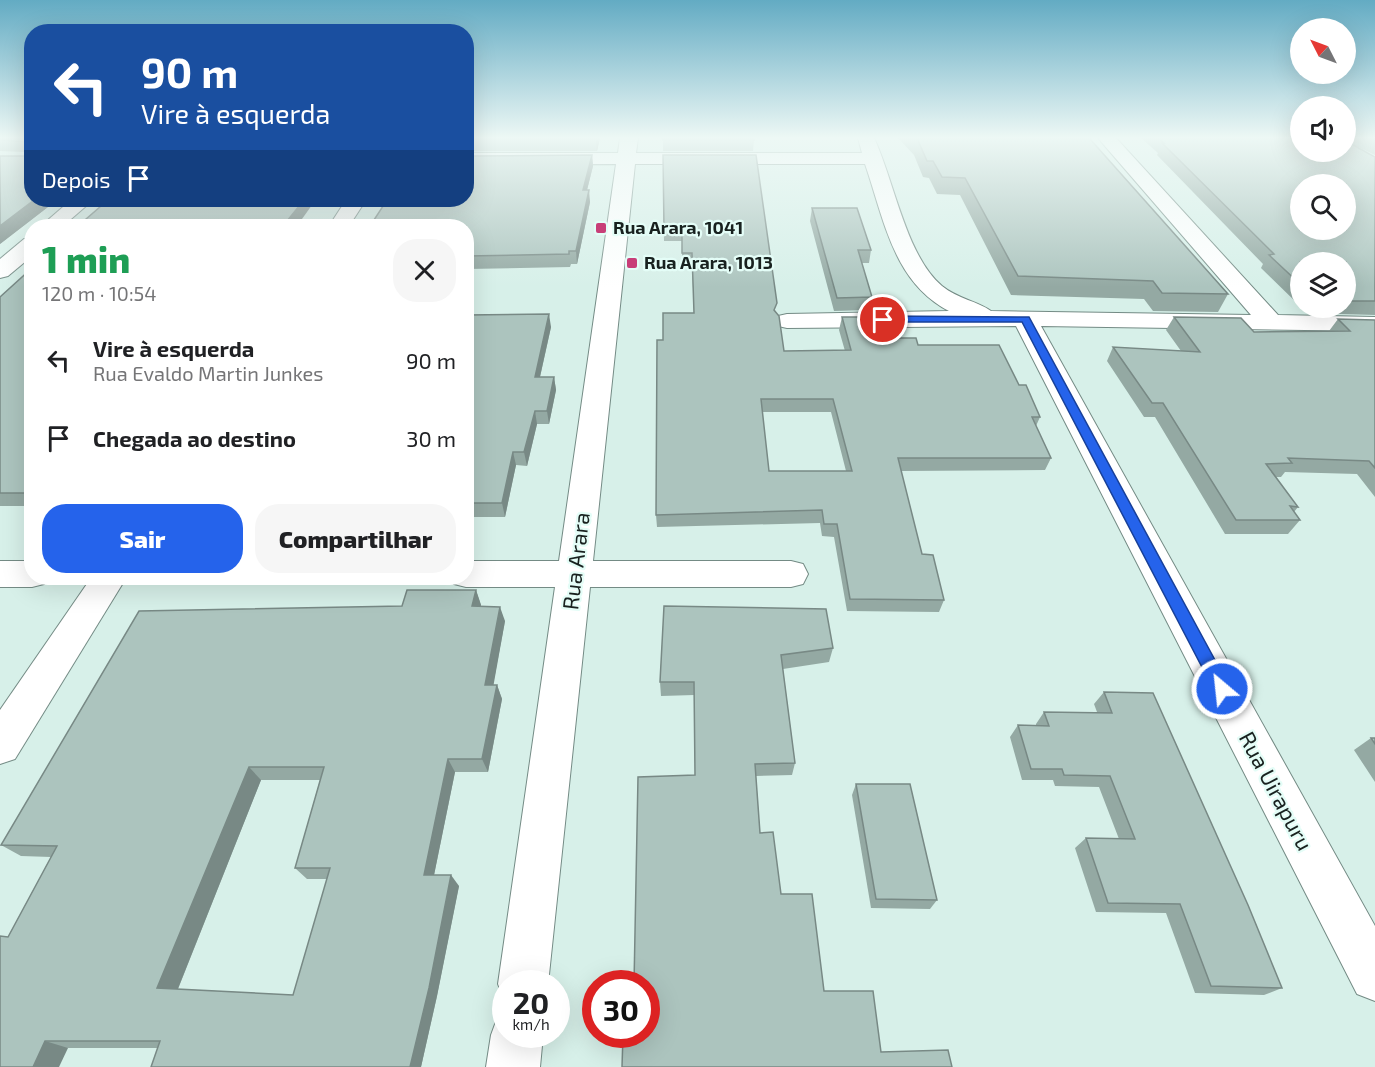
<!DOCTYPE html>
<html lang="pt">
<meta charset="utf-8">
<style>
body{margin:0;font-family:"Exo 2",sans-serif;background:#f6f6f6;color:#202124;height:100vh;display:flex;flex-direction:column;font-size:22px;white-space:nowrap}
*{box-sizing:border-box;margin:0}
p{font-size:20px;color:#757577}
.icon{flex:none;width:33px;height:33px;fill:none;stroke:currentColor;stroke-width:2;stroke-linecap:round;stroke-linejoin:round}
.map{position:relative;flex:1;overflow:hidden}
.sheet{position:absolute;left:24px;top:219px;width:450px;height:366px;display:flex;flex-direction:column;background:#fff;border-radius:24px;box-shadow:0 6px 24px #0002}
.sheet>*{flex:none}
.banner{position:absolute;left:24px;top:24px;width:450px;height:183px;border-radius:24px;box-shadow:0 6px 24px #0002;background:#1a4fa0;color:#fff;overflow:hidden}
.needle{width:39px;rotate:312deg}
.controls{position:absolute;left:1290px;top:18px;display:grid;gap:12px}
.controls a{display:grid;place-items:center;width:66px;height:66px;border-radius:50%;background:#fff;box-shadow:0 6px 24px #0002;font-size:30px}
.speed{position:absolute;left:492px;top:970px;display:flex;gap:12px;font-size:30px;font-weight:700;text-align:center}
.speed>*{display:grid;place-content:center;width:78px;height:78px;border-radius:50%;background:#fff;box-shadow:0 6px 24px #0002;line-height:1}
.speed small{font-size:15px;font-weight:400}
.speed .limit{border:9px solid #d22;background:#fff;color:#111}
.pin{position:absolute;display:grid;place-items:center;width:51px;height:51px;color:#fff;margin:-26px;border:3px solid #fff;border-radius:50%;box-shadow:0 2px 6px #0007}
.me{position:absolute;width:66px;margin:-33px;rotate:332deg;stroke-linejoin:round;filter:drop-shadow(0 0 4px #0008)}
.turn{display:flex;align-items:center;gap:21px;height:126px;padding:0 18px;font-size:27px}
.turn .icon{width:78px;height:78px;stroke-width:2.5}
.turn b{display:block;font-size:42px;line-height:51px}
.then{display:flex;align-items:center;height:57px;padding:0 18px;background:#0003;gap:12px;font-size:22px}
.round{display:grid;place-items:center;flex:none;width:63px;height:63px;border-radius:24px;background:#f6f6f6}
.head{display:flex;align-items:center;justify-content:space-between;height:102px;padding:0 18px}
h1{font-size:36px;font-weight:800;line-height:45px;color:#1e9e55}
.cta{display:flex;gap:12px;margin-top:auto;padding:12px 18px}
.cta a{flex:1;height:69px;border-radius:24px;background:#2563eb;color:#fff;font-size:24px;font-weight:800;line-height:69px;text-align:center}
.cta a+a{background:#f6f6f6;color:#202124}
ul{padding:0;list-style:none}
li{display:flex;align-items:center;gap:18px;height:78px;padding:0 18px}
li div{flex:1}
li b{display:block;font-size:22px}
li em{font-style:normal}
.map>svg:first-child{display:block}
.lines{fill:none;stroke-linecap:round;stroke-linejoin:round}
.minor-casing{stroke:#748b85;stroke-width:2}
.minor{fill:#fff;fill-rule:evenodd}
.wall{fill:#94a9a3;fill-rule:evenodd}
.shaded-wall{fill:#788985}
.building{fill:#acc4be;stroke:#788985;stroke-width:1.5;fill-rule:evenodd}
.route{fill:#2563eb;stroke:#184099;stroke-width:1.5}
.poi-dot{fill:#c83e78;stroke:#e4fdf7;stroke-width:2}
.labels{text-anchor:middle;stroke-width:4.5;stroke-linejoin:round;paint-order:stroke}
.far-poi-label{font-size:18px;font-weight:bold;fill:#18211f;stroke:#e4fdf7;text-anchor:start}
.street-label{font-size:22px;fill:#18211f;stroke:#e4fdf7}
</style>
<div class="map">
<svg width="1375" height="1067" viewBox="0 0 1375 1067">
<rect width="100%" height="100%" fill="#d7f0e9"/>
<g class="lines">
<defs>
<g id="minor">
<path d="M620,138H638L636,153H862L858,138H874C894,180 906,256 942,286C958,299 977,301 991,311L1251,315L1098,138H1116L1278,315L1375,317V331L1041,326L1375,926V1001L1357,994L1016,326L787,328L778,326L775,321L778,316L787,314L949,311C893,282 884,219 865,164H635L593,561H791L803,564L808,574L803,584L791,587H590L548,984H506L505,1002L498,984L555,587H466L454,584L451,578H466V561H559L616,164L466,165V153H618Z"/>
<path d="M71,200H93L63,226H41Z"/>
<path d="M346,200H366L349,226H329Z"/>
<path d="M32,238V256L8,276L0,278V259L24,239Z"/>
<path d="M0,561H32V578H47L44,584L32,587H0Z"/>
<path d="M91,578H126L15,759L0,764V710Z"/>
<path d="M506,1014V1035H543L540,1067H486L491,1035L498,1016Z"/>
</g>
</defs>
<use href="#minor" class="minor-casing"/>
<use href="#minor" class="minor"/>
</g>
<g class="wall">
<path d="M0,138H32V200H57L0,244L26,152L0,151Z"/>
<path d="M466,138H600L597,151H466Z"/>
<path d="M663,138L754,140L753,151H663Z"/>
<path d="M898,138H1072L1228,294L1218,312L1153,311L1144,299L1011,295L960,195L937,194L929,178L923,177L914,155Z"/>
<path d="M1141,138H1375V155L1348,142L1375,157V315L1308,313L1302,308H1346V262H1300V306L1261,268L1263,264L1157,155L1158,153Z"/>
<path d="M592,155L593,166L587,190L590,202L577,264H571L570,267L466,269V226Z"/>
<path d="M663,155L776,312L784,351H845L839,330L842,317L884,338L918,345L1019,385L1040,417L1036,426L1051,458L1045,470L901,471L922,554L944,600L939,612L847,611L834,537L822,536L820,523L657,527L656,515L663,340L694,313L692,264L682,265V241H664ZM762,412H831L846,471H769Z"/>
<path d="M812,208L871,250L869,263H862L872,297L869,310L834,311L810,221Z"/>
<path d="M32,268V506H0V297Z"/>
<path d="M466,315L551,327L540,377H554L556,390L549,424H537L527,466L516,465L505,517H466Z"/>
<path d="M1174,317L1254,332L1329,331L1338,319L1375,320V497L1357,474L1285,472L1281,477H1276L1298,507L1294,512L1300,520L1288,534H1225L1155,417H1144L1107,361L1113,347L1181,351L1166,330Z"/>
<path d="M476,590L481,605V606L505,621L493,685H497L502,699L488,772H455L434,875L459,886L437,996L421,1067H151L158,1048H68L0,1067L8,937L51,857L21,856L1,845L402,606ZM261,780H320L295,868L307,879H327L293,995L178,989Z"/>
<path d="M664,606L833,648L829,662L783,669L795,763L792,775L756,776L760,833L781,894L824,991L881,1052L646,1035L695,775L694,695L661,696L660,682Z"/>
<path d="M1104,692L1282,988L1264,995L1195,993L1166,913L1096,912L1075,848L1086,838L1119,839L1099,787L1055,786L1053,780H1022L1010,737L1018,725L1036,726V724L1044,712H1097L1094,704Z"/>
<path d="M1371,738H1375V782L1354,750Z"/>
<path d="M856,784L937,900L930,909L871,908L852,795Z"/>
</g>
<g class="shaded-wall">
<path d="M596,138H600L597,151L596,139Z"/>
<path d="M592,155L593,166L584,202L583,190Z"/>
<path d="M589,190L590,202L577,264L576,251Z"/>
<path d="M34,200H57L0,244V226Z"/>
<path d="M299,200H310L312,205L297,226H283Z"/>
<path d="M549,314L551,327L537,390L535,377Z"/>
<path d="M554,377L556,390L549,424L547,411Z"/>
<path d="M535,411L537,424L527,466L524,452Z"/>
<path d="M513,452L516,465L505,517L502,503Z"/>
<path d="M476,590L481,605L477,621L472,606Z"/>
<path d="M500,607L505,621L491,699L485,685Z"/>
<path d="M497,685L502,699L488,772L482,759Z"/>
<path d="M448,759L455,772L432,885L424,875Z"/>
<path d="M249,767L261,780L175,996L157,988Z"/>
<path d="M451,875L459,886L437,996L421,1067H410Z"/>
<path d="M45,1041L68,1048L59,1067H33Z"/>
</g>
<g class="building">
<path d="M0,138H32V200H34L0,226V156H25L28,142L0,140Z"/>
<rect x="466" y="138" width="130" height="1"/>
<path d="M663,138H753L754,140H663Z"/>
<path d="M917,138H1072V139H1090L1228,294L1162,293L1153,281L1018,276L965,178L942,177L933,161H927Z"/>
<path d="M1158,138H1300V152H1346V138H1349L1348,142L1375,157V301H1346V262H1300V284L1269,255L1274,254L1162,143H1164ZM1300,184H1346V230H1300Z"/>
<path d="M592,155L583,190H589L576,251H569V254L466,256V226H370L387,200H466V156Z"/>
<path d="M663,155H756L777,303L774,310L779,316L784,351L851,350L842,317H878L884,338H916L918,345H999L1019,385H1026L1040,417H1032L1051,458H898L922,554L933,555L944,600L850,599L837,524H824L822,510L656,515L657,340H663V313H694L692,253H682V229H664ZM761,399H833L852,471H769Z"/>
<path d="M108,200H304L283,226H78Z"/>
<path d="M812,208H857L871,250H858L872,297L837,298Z"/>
<path d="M32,268V493H0V297Z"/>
<path d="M549,314L535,377H554L547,411H535L524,452H513L502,503H466V315Z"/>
<path d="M1174,317L1241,318L1254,332L1350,331L1338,319L1375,320V468L1369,461L1288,458L1292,463L1266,464L1298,507L1290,506L1300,520H1236L1163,403H1152L1113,347L1200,352Z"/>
<path d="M407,590H476L472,606L500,607L485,685H497L482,759H448L424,875H451L429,988L410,1067H151L160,1041H45L33,1067H0V936L8,937L57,846L1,845L139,611L402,606ZM249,767H324L295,868H330L293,995L157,988Z"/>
<path d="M664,606L826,609L833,648L781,655L795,763L755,764L760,833L773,832L781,894H812L824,991H873L881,1052L948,1050L952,1067H622L623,1035H646V984H634L638,777L695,775L694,682H660Z"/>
<path d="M1104,692L1153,693L1248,905L1282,988L1211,986L1180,904L1108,903L1086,838L1135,839L1110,776L1064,775L1062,769H1031L1018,725L1049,726L1044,712L1112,713Z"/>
<path d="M1371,738H1375V744Z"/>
<path d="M856,784H910L937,900L876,899Z"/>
</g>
<linearGradient id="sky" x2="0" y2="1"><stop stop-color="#63abc3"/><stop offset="0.48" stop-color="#edf8f5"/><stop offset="1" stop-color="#edf8f5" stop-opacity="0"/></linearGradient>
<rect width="1375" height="287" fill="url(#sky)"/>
<path class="route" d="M883,316L1029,317L1228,684L1230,689L1228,694H1216L1022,322H879L877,320Z"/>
<g class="poi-dot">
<rect x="595" y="222" width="12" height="12" rx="3"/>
<rect x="626" y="257" width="12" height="12" rx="3"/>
</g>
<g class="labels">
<g class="far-poi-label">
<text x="613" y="234">Rua Arara, 1041</text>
<text x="644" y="269">Rua Arara, 1013</text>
</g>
<g class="street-label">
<text transform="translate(576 561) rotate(-83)" y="8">Rua Arara</text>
<text transform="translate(1276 791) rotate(62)" y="8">Rua Uirapuru</text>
</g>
</g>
</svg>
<div class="controls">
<a><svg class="needle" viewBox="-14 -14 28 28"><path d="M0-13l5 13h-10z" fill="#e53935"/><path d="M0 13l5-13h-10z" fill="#757577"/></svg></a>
<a><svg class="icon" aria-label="sound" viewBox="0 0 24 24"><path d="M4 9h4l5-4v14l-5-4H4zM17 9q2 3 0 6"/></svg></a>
<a><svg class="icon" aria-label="search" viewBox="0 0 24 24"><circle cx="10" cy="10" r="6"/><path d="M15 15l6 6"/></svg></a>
<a><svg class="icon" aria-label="layers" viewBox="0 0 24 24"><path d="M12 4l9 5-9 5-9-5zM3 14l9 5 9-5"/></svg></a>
</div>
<div class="speed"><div>20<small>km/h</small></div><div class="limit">30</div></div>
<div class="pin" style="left:883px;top:320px;background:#d93025"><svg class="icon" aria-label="arrive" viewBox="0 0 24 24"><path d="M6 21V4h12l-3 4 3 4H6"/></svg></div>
<svg class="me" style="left:1222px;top:689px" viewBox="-20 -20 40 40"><circle r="17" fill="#2563eb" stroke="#fff" stroke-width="3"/><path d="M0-11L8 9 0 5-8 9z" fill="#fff"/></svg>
<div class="banner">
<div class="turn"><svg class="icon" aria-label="left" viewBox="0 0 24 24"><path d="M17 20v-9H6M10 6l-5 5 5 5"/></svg><div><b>90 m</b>Vire à esquerda</div></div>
<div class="then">Depois<svg class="icon" aria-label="arrive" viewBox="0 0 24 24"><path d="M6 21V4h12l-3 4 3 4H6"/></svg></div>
</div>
<section class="sheet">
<div class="head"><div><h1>1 min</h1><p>120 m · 10:54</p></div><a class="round"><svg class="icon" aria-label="close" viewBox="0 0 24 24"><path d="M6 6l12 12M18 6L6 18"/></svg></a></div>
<ul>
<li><svg class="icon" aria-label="left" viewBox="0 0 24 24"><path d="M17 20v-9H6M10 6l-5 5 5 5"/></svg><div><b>Vire à esquerda</b><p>Rua Evaldo Martin Junkes</p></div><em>90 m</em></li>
<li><svg class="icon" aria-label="arrive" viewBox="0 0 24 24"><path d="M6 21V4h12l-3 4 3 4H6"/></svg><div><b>Chegada ao destino</b></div><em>30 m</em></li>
</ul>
<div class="cta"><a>Sair</a><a>Compartilhar</a></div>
</section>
</div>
